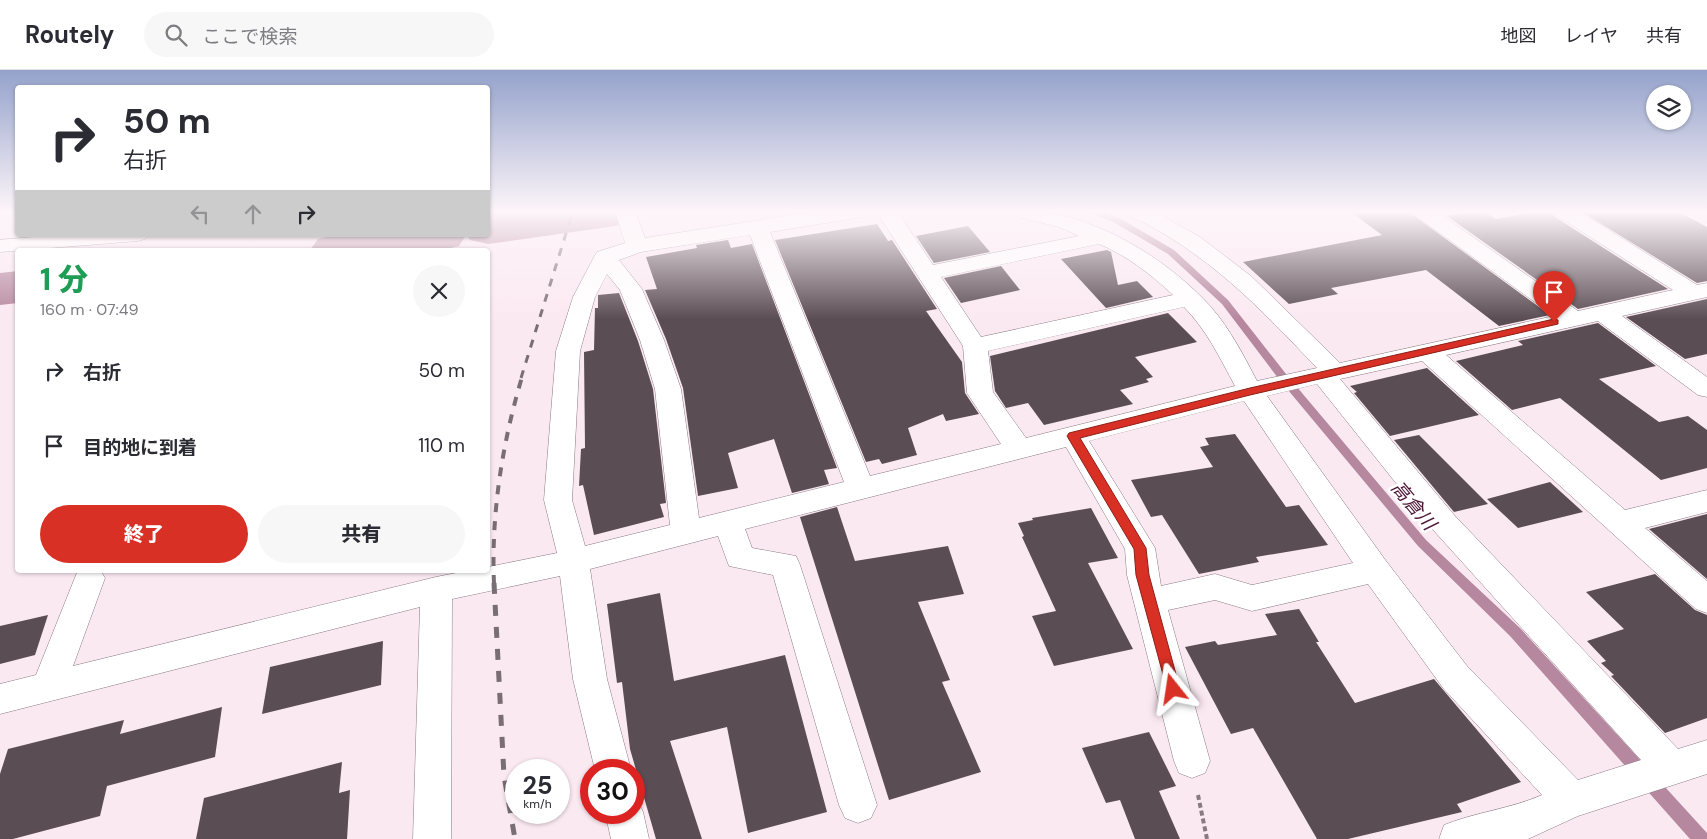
<!DOCTYPE html>
<html lang="ja">
<meta charset="utf-8">
<style>
body{margin:0;font-family:"DM Sans","Noto Sans JP",sans-serif;background:#f7f7f7;color:#2b2b33;height:100vh;display:flex;flex-direction:column;font-size:19px;white-space:nowrap}
*{box-sizing:border-box;margin:0}
p{font-size:16px;color:#7c7c81}
.icon{flex:none;width:28px;height:28px;fill:none;stroke:currentColor;stroke-width:2;stroke-linecap:round;stroke-linejoin:round}
.map{position:relative;flex:1;overflow:hidden}
.drawer{position:absolute;left:15px;top:178px;width:475px;height:325px;display:flex;flex-direction:column;background:#fff;border-radius:5px;box-shadow:0 1px 4px #0004}
.drawer>*{flex:none}
.hud{position:absolute;left:15px;top:15px;width:475px;height:152px;border-radius:5px;box-shadow:0 1px 4px #0004;background:#fff;color:#2b2b33;overflow:hidden}
.tools{position:absolute;left:1646px;top:15px;display:grid;gap:10px}
.tools a{display:grid;place-items:center;width:45px;height:45px;border-radius:50%;background:#fff;box-shadow:0 1px 4px #0004;font-size:25px}
.speed{position:absolute;left:505px;top:689px;display:flex;gap:10px;font-size:25px;font-weight:700;text-align:center}
.speed>*{display:grid;place-content:center;width:65px;height:65px;border-radius:50%;background:#fff;box-shadow:0 1px 4px #0004;line-height:1}
.speed small{font-size:12px;font-weight:400}
.speed .limit{border:8px solid #d22;background:#fff;color:#111}
.pin{position:absolute;display:grid;place-items:center;width:42px;height:42px;color:#fff;margin:-51px -21px;border-radius:50% 50% 50% 0;rotate:-45deg;box-shadow:0 0 5px #0007}
.pin .icon{rotate:45deg}
.me{position:absolute;width:55px;margin:-28px;rotate:345deg;stroke-linejoin:round;filter:drop-shadow(0 0 4px #0008)}
.turn{display:flex;align-items:center;gap:18px;height:105px;padding:0 25px;font-size:22px}
.turn .icon{width:65px;height:65px;stroke-width:2.5}
.turn b{display:block;font-size:35px;line-height:42px}
.lanes{display:flex;align-items:center;height:48px;padding:0 25px;background:#0003;justify-content:center;gap:25px;direction:ltr}
.lanes .off{opacity:.35}
.round{display:grid;place-items:center;flex:none;width:52px;height:52px;border-radius:26px;background:#f7f7f7}
.headline{display:flex;align-items:center;justify-content:space-between;height:85px;padding:0 25px}
h1{font-size:30px;font-weight:800;line-height:38px;color:#1e9e55}
.cta{display:flex;gap:10px;margin-top:auto;padding:10px 25px}
.cta a{flex:1;height:58px;border-radius:30px;background:#d93025;color:#fff;font-size:20px;font-weight:800;line-height:58px;text-align:center}
.cta a+a{background:#f7f7f7;color:#2b2b33}
ul{padding:0;list-style:none}
li{display:flex;align-items:center;gap:15px;height:75px;padding:0 25px}
li div{flex:1}
li b{display:block;font-size:19px}
li em{font-style:normal}
header{display:flex;align-items:center;gap:30px;box-sizing:border-box;height:70px;padding:0 25px;background:#fff;border-bottom:1px solid #e1e1e2}
header strong{font-size:24px}
nav{display:flex;gap:28px;margin-inline-start:auto;font-size:18px}
.search{width:350px;height:45px;background:#f7f7f7;display:flex;align-items:center;gap:12px;box-sizing:border-box;padding:0 18px;border-radius:28px;color:#7c7c81;font-size:19px}
.map>svg:first-child{display:block}
.lines{fill:none;stroke-linecap:round;stroke-linejoin:round}
.stream{fill:#b6889f;fill-rule:evenodd}
.river{fill:#b6889f;fill-rule:evenodd}
.building{fill:#5b4d54}
.minor-casing{stroke:#8a7a82;stroke-width:1}
.path{stroke:#877b80;stroke-width:4;stroke-dasharray:5 3;stroke-linecap:butt}
.minor{fill:#fff;fill-rule:evenodd}
.rail-far2{stroke:#796e73;stroke-width:3;stroke-dasharray:8 8;stroke-linecap:butt}
.rail-far1{stroke:#796e73;stroke-width:4;stroke-dasharray:9 9;stroke-linecap:butt}
.rail{stroke:#796e73;stroke-width:5;stroke-dasharray:11 11;stroke-linecap:butt}
.route{fill:#d93025;stroke:#8d1f18}
.labels{text-anchor:middle;stroke-width:5;stroke-linejoin:round;paint-order:stroke}
.water-label{font-size:19px;font-style:italic;fill:#4d1537;stroke:#fff}
</style>
<header>
<strong>Routely</strong>
<div class="search"><svg class="icon" aria-label="search" viewBox="0 0 24 24"><circle cx="10" cy="10" r="6"/><path d="M15 15l6 6"/></svg>ここで検索</div>
<nav><a>地図</a><a>レイヤ</a><a>共有</a></nav>
</header>
<div class="map">
<svg width="1707" height="769" viewBox="0 0 1707 769">
<rect width="100%" height="100%" fill="#fbe9f2"/>
<g class="lines">
<path class="stream" d="M1087,141H1100L1121,149L1174,180L1228,230L1286,304L1426,470L1520,558L1707,763V769H1690L1510,566L1418,476L1278,308L1222,234L1168,184L1115,153Z"/>
<g class="river">
<path d="M505,141H639L632,151L615,156L488,174L470,170L467,165H488V144Z"/>
<path d="M334,165H466L459,176L442,180H310L318,169Z"/>
<path d="M18,201V233L0,235V203Z"/>
</g>
</g>
<g class="building">
<path d="M1351,142H1409L1550,245L1499,256L1426,200L1331,218L1338,224L1289,234L1243,192L1382,165Z"/>
<path d="M1472,142H1484L1496,149L1534,142H1551L1555,147L1668,219L1578,239L1447,146Z"/>
<path d="M1582,142H1679L1707,157V211L1697,213Z"/>
<path d="M877,154L888,171L892,170L937,239L926,241L962,292L965,323L979,344L946,351L943,344L908,358L917,385L882,394L879,389L866,392L775,170Z"/>
<path d="M968,156L990,182L934,193L916,166Z"/>
<path d="M728,170L731,178L752,174L837,398L824,400L829,414L792,423L774,369L728,383L738,418L698,426L683,318L666,269L645,220L657,219L646,187L697,178L696,175Z"/>
<path d="M1107,180L1111,182L1118,215L1137,211L1153,227L1106,238L1061,189Z"/>
<path d="M1001,196L1020,220L961,233L944,208Z"/>
<path d="M619,223L638,271L653,319L666,433L660,434L664,447L594,465L583,415L579,416L581,379L585,378L584,282L594,280L595,238H598V225Z"/>
<path d="M1707,229V284L1685,289L1626,247Z"/>
<path d="M1168,243L1197,272L1135,287L1153,307L1146,309L1149,312L1120,320L1133,334L1044,355L1028,333L1006,338L995,321L990,286Z"/>
<path d="M1598,253L1656,296L1599,309L1659,352L1688,346L1707,360V398L1661,410L1560,328L1512,340L1456,291L1523,275L1518,271Z"/>
<path d="M1427,298L1479,345L1390,366L1354,323L1357,322L1350,316Z"/>
<path d="M1235,364L1286,437L1299,435L1328,475L1256,487L1259,492L1199,504L1162,445L1151,447L1131,410L1213,397L1200,377L1209,375L1205,368Z"/>
<path d="M1419,365L1488,434L1454,442L1394,370Z"/>
<path d="M1550,412L1583,442L1518,458L1487,429Z"/>
<path d="M837,437L855,491L948,476L964,524L918,532L950,610L942,612L981,702L889,730L800,447Z"/>
<path d="M1091,438L1118,488L1088,493L1133,579L1054,596L1032,546L1056,541L1022,467L1024,466L1018,453L1033,450L1032,448Z"/>
<path d="M1707,444V509L1649,459Z"/>
<path d="M1655,504L1695,540L1707,545V648L1665,663L1611,606L1614,605L1601,593L1606,591L1587,571L1624,559L1586,522Z"/>
<path d="M660,523L674,611L785,585L827,742L748,763L727,657L670,671L702,769H656L630,679L622,612L617,613L607,534Z"/>
<path d="M1299,539L1319,572H1316L1355,633L1434,609L1521,712L1457,734L1462,742L1348,769H1317L1253,658L1231,664L1185,577L1215,571L1218,575L1277,565L1265,544Z"/>
<path d="M48,545L35,585L0,594V556Z"/>
<path d="M383,571L381,615L262,644L270,597Z"/>
<path d="M222,637L215,687L107,716L100,746L13,769H0V704L8,679L124,650L120,664Z"/>
<path d="M1149,662L1176,716L1159,721L1180,769H1135L1120,730L1106,733L1082,678Z"/>
<path d="M342,692L339,723L350,720L347,769H196L204,728Z"/>
</g>
<g class="lines">
<defs>
<g id="minor">
<path d="M615,141H635L645,168L819,141H872L869,145L862,147L770,162L870,406L1001,374L967,323L963,276L876,141H897L933,195L1079,166L1059,157L1011,145L1008,141C1020,141 1034,140 1046,142C1108,153 1169,191 1211,237C1230,259 1244,286 1257,311L1317,298C1257,235 1209,184 1129,145L1126,141H1153L1200,167L1251,206L1340,293L1554,246L1415,145L1412,141H1436L1578,241L1673,220L1556,145L1553,141H1578L1697,215L1707,213V227L1622,246L1707,307V327L1698,325L1598,251L1446,285L1625,440L1707,420V442L1645,458L1707,511V543L1696,539L1422,291L1340,309L1455,446L1678,679L1707,670V704L1578,746L1528,769H1439L1444,755C1476,742 1510,739 1542,725L1443,618L1368,514L1252,541L1215,530L1168,540L1210,691L1205,703L1192,708L1179,703L1174,691L1127,505L1125,479L1066,377L745,459L752,478L796,486L800,495L877,735L871,748L858,753L845,748L839,735L773,505L729,496L718,466L590,499L607,609L631,700H595L573,609L560,506L452,529L451,769H413L420,537L0,644V614L36,605L78,500H100L105,508L73,596L436,507L471,500H488V497L557,483L544,430L556,281L573,227L594,187L597,182L625,173ZM750,165L844,412L699,448L681,319L664,270L642,219L619,190L641,182ZM1099,174C1126,185 1152,205 1173,225L981,267L941,207ZM607,204L620,220L640,270L655,319L670,455L585,476L572,430L580,281L595,227ZM1184,237C1206,259 1220,288 1235,316L1026,368L993,322L988,281ZM1317,314L1435,462L1641,690L1578,710L1467,596L1386,491L1267,326ZM1244,331L1353,493L1252,515L1215,504L1161,516L1155,478L1089,371Z"/>
<path d="M58,165H149L145,169L138,171L0,182V170Z"/>
<path d="M634,727L637,729L643,742L649,769H611L605,742H634Z"/>
</g>
</defs>
<use href="#minor" class="minor-casing"/>
<path class="path" d="M1198,725L1207,769"/>
<use href="#minor" class="minor"/>
<path class="rail-far2" d="M521,308L573,141"/>
<path class="rail-far1" d="M494,514C491,444 502,374 522,307"/>
<path class="rail" d="M494,513L504,706L515,769"/>
</g>
<linearGradient id="sky" x2="0" y2="1"><stop stop-color="#94a2cb"/><stop offset="0.57" stop-color="#fdf5f9"/><stop offset="1" stop-color="#fdf5f9" stop-opacity="0"/></linearGradient>
<rect width="1707" height="249" fill="url(#sky)"/>
<path class="route" d="M1554,249L1558,250V254L1250,325L1080,368L1146,478L1149,505L1180,619L1178,623L1173,625L1168,623L1136,505L1134,479L1067,366L1069,363L1250,318Z"/>
<g class="labels">
<g class="water-label">
<text transform="translate(1414 435) rotate(50)" y="7">高倉川</text>
</g>
</g>
</svg>
<div class="tools">
<a><svg class="icon" aria-label="layers" viewBox="0 0 24 24"><path d="M12 4l9 5-9 5-9-5zM3 14l9 5 9-5"/></svg></a>
</div>
<div class="speed"><div>25<small>km/h</small></div><div class="limit">30</div></div>
<div class="pin" style="left:1554px;top:252px;background:#d93025"><svg class="icon" aria-label="arrive" viewBox="0 0 24 24"><path d="M6 21V4h12l-3 4 3 4H6"/></svg></div>
<svg class="me" style="left:1173px;top:619px" viewBox="-20 -20 40 40"><path d="M0-17L14 15 0 8-14 15z" fill="#d93025" stroke="#fff" stroke-width="4"/></svg>
<div class="hud">
<div class="turn"><svg class="icon" aria-label="right" viewBox="0 0 24 24"><path d="M7 20v-9h11M14 6l5 5-5 5"/></svg><div><b>50 m</b>右折</div></div>
<div class="lanes"><svg class="icon off" aria-label="left" viewBox="0 0 24 24"><path d="M17 20v-9H6M10 6l-5 5 5 5"/></svg><svg class="icon off" aria-label="ahead" viewBox="0 0 24 24"><path d="M12 20V5M6 11l6-6 6 6"/></svg><svg class="icon" aria-label="right" viewBox="0 0 24 24"><path d="M7 20v-9h11M14 6l5 5-5 5"/></svg></div>
</div>
<section class="drawer">
<div class="headline"><div><h1>1 分</h1><p>160 m · 07:49</p></div><a class="round"><svg class="icon" aria-label="close" viewBox="0 0 24 24"><path d="M6 6l12 12M18 6L6 18"/></svg></a></div>
<ul>
<li><svg class="icon" aria-label="right" viewBox="0 0 24 24"><path d="M7 20v-9h11M14 6l5 5-5 5"/></svg><div><b>右折</b></div><em>50 m</em></li>
<li><svg class="icon" aria-label="arrive" viewBox="0 0 24 24"><path d="M6 21V4h12l-3 4 3 4H6"/></svg><div><b>目的地に到着</b></div><em>110 m</em></li>
</ul>
<div class="cta"><a>終了</a><a>共有</a></div>
</section>
</div>
